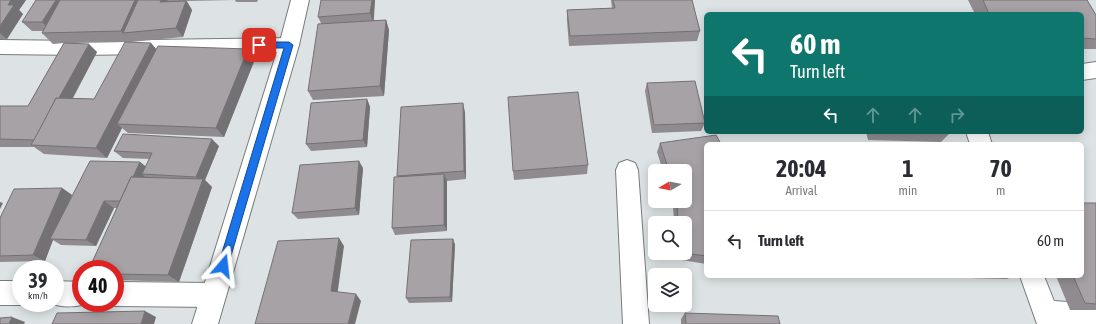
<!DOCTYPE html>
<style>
body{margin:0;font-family:"Asap Condensed",sans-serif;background:#f7f7f7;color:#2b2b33;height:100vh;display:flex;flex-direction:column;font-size:15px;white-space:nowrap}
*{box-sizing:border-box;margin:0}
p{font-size:13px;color:#7c7c81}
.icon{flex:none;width:22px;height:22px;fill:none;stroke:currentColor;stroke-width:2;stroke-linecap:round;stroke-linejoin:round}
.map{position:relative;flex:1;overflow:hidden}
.side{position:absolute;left:704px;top:142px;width:380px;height:136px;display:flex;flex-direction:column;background:#fff;border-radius:6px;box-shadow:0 2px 10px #0003}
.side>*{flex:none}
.hud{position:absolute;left:704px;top:12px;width:380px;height:122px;border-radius:6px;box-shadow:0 2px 10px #0003;background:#0f766e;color:#fff;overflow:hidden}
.needle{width:26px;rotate:260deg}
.controls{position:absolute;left:648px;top:164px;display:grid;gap:8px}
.controls a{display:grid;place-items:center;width:44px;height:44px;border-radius:6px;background:#fff;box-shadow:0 2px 10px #0003;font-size:20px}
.speed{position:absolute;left:12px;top:260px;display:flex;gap:8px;font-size:20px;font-weight:700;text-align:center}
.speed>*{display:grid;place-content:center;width:52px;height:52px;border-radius:50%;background:#fff;box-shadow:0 2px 10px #0003;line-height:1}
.speed small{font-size:10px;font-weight:400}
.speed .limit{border:6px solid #d22;background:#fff;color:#111}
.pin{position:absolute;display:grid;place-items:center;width:34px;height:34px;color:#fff;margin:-17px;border-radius:8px;box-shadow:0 2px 6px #0006}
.me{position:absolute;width:44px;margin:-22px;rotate:17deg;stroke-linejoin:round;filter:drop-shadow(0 0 3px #0008)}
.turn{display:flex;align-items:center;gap:14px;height:84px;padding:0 20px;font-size:18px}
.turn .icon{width:52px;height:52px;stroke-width:2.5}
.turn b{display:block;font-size:28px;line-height:34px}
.lanes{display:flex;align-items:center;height:38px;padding:0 20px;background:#0003;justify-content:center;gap:20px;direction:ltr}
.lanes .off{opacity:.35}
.eta{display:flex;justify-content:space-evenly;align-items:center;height:68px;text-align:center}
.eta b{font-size:24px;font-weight:700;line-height:28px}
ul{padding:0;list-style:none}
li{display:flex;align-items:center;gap:12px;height:60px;padding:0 20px;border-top:1px solid #e1e1e2}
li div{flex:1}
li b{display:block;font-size:15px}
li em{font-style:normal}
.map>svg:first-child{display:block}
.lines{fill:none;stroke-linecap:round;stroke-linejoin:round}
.minor-casing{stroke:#767c7c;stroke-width:2}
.tertiary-casing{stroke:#767c7c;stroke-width:2}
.minor{fill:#fff;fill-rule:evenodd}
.tertiary{fill:#fff;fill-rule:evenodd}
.wall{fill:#8f8b8f}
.shaded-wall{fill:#747174}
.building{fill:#a6a2a6;stroke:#747174}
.route{fill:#1a73e8;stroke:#114b97}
</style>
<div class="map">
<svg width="1096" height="324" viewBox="0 0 1096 324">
<rect width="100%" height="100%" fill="#dde3e4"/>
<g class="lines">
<defs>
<g id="minor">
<path d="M289,38L296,40L299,45L296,50L289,52L80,55L0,54V40L80,41Z"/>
<path d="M1096,62V78L1082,80V64Z"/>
<path d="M966,132H988L992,144H970Z"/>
<path d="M627,160L635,163L638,170L649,324H623L616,170L619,163Z"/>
<path d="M1020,276H1044L1054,301L1096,304V324H1037Z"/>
<path d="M0,281H21V303H26L21,305H0Z"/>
<path d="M55,281L81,282V303H89C78,307 61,308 50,303H55Z"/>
<path d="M115,282L214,283L223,286L226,295L223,304L214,307L115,306L107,303H115Z"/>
</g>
<path id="tertiary" d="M291,0H309L299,45L218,324H192L279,45Z"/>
</defs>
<use href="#minor" class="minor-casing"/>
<use href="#tertiary" class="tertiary-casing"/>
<use href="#minor" class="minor"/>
<use href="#tertiary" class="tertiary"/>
</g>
<g class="wall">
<path d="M0,0H26L19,10L23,14L7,39H0Z"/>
<path d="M36,0H258L257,2H236L235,0L187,1L192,10L183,37L131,42L74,43L97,52L73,98L94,99L151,43L156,49H248L255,59L224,137L128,133L122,128L107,158L44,154L34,147H0V106H28L64,43L53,44L42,33L43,31H32L22,22Z"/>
<path d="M375,0L374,20H386L389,30L384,96L313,100L308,91L321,23L318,17Z"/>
<path d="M611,0H692L700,31L697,41L569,46L567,21V10L612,8Z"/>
<path d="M968,0H1087L1096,15V49H1082V14H975Z"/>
<path d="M647,83L705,123L701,131L652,133L645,91Z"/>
<path d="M367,99L370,107L367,147L311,151L306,144Z"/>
<path d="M465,112L466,179L447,181V231L395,235L392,228L398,177L397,176Z"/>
<path d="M866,132H951L941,142L868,140Z"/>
<path d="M660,143L706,144V264L676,259V253H685V223H674L673,205L672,201H685V171H663L657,152Z"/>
<path d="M219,146L205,180L212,187L179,282L115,280L117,208H114L96,246L61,245L53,240L45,261L0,262V218L62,188L72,195L69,202L140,162L146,167L149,159L123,158L114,151Z"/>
<path d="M588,165L587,174L514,180L513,171Z"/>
<path d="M363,168L359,215L298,219L292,213Z"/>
<path d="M1096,203V310H1070L1056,276H1082Z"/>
<path d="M453,239L455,245L452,302L409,303L406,298Z"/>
<path d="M931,276H1013L1007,279L931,277Z"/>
<path d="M685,313L780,324H681V319Z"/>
</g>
<g class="shaded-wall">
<path d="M11,0H26L19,10L23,14L7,39L0,33V26L8,5Z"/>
<path d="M56,0H70L51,31L42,22Z"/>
<path d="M135,0H148L123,33L131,42L121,31Z"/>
<path d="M161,0H167L170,4L160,2Z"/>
<path d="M372,0H375L373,22L370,13Z"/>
<path d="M186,1L192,10L183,37L176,28Z"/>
<path d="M386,20L389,30L384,96L380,86Z"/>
<path d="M151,43L160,54L117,124L122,128L107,158L96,148Z"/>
<path d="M89,44L97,52L47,146L36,140Z"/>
<path d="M248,49L255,59L224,137L216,128Z"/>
<path d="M367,99L370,107L367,147L363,140Z"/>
<path d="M463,103L465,112L466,179L464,171Z"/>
<path d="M212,139L219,146L205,180L212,187L179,282L168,275L202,183L196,177Z"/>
<path d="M359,161L363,168L359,215L355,208Z"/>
<path d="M140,162L149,169L142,174L145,177L131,208L122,201Z"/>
<path d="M444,174L447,181V231L444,225Z"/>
<path d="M62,188L72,195L54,239H50L53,240L45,261L33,255Z"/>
<path d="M104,201L114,208L96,246L86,240Z"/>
<path d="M0,202L3,203L0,209Z"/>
<path d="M339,238L344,246L337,297L331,291Z"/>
<path d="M453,239L455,245L452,302L450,297Z"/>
<path d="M356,294L361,301L355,324H348Z"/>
<path d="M145,311L156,317L154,324H141Z"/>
<path d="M12,317L25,322L24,324H9Z"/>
</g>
<g class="building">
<path d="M0,0H11L8,5H14L0,26Z"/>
<path d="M36,0H56L42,22H22Z"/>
<path d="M60,0H135L121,31L42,33Z"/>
<path d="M138,0H161L160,2L186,1L176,28L123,33Z"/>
<path d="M321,0H372L370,13L318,17Z"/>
<path d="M613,0H692L700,31L570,36L567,10L615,8Z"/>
<path d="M983,0H1087L1096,15V39L1082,38V14H989Z"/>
<path d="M386,20L380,86L308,91L318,24Z"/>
<path d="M125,42L151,43L96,148L31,145L56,98L94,99Z"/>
<path d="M64,43L89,44L59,98H56L34,140L0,139V106H28Z"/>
<path d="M158,46L248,49L216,128L117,124Z"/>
<path d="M695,81L705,123L654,125L647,83Z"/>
<path d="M578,92L588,165L513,171L508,97Z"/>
<path d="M367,99L363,140L306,144L311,103Z"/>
<path d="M463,103L464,171L397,176L401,107Z"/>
<path d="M123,134L212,139L196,177L142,174L152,153L114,151Z"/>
<path d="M716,135L721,144H706V256L685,253V223H678L677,201H685V171H669L660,143Z"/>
<path d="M90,161L140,162L133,177H131L120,201H104L86,240L50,239Z"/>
<path d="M359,161L355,208L292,213L300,165Z"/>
<path d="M444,174V225L392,228L394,177Z"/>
<path d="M131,177L203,179L168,275L115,274V269H89Z"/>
<path d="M62,188L33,255L0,256V218L14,189Z"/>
<path d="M1082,203H1096V304L1085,303L1073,276H1082Z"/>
<path d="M339,238L331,291L356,294L348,324H255L278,241Z"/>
<path d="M453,239L450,297L406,298L411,240Z"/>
<path d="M145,311L141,324H52L57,313Z"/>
<path d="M685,313L778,316L780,324H686Z"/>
<path d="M12,317L9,324H0V318Z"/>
</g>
<path class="route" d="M259,42H289L293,45L228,266L227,269L223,270L219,269L218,266L284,48H259L255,45Z"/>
</svg>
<div class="controls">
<a><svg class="needle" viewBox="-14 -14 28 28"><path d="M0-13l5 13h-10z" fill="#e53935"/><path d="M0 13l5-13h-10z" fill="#7c7c81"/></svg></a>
<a><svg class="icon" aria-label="search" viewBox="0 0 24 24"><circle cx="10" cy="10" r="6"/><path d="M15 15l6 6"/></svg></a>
<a><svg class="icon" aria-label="layers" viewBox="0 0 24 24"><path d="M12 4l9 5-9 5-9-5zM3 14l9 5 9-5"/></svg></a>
</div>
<div class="speed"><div>39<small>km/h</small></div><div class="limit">40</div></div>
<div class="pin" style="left:259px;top:45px;background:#d93025"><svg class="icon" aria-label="arrive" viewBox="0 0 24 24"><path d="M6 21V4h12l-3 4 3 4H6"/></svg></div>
<svg class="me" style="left:223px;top:266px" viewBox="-20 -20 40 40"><path d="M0-17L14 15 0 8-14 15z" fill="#1a73e8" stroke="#fff" stroke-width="4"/></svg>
<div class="hud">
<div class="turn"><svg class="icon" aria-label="left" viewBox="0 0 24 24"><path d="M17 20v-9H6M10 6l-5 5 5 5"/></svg><div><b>60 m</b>Turn left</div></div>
<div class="lanes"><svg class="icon" aria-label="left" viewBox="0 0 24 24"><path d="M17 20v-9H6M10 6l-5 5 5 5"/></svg><svg class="icon off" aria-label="ahead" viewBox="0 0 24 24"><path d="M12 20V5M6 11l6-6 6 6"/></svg><svg class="icon off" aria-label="ahead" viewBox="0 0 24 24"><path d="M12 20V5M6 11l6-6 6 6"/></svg><svg class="icon off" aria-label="right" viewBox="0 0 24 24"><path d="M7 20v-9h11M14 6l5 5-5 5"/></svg></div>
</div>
<section class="side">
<div class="eta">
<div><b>20:04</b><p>Arrival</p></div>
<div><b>1</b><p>min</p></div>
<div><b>70</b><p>m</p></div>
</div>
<ul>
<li><svg class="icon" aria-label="left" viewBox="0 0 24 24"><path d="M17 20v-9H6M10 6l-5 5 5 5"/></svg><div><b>Turn left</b></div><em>60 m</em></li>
</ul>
</section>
</div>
